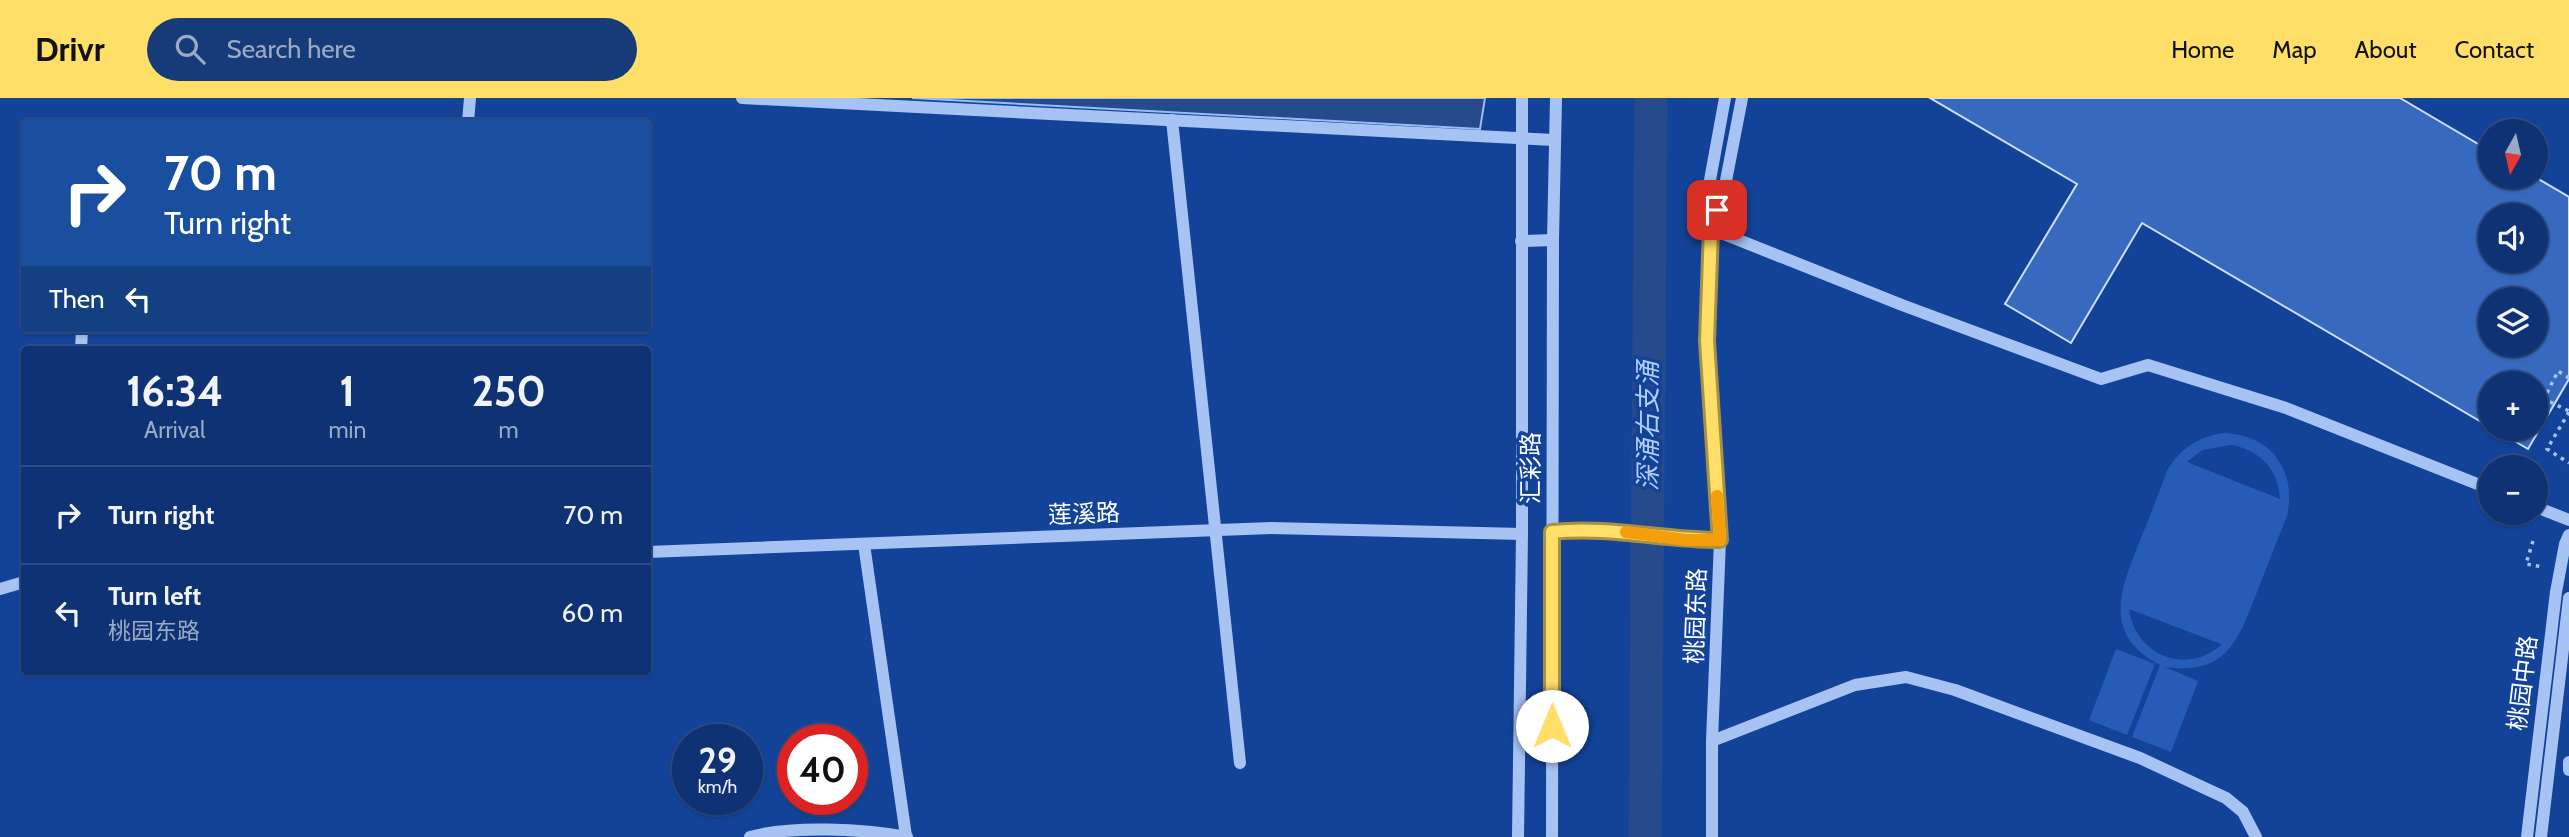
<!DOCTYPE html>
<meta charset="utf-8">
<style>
body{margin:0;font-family:Cabin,"Noto Sans SC",sans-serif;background:#173a78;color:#f1f3f6;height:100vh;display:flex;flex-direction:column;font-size:26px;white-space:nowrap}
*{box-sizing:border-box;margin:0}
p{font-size:23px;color:#9baac4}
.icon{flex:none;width:38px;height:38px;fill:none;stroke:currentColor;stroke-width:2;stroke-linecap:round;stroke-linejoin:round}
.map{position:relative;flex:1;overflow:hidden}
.details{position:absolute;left:21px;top:248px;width:630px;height:329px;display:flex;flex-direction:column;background:#0e3273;border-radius:7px;box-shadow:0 2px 5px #0004,0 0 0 2px #2e4d85}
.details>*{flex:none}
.top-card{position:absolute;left:21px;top:21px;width:630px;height:214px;border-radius:7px;box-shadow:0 2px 5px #0004,0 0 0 2px #2e4d85;background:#1a4fa0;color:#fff;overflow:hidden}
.needle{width:46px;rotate:188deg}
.controls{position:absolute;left:2478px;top:21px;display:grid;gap:14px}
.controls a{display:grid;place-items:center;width:70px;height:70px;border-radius:50%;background:#0e3273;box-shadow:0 2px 5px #0004,0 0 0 2px #2e4d85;font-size:35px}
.speed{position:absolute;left:672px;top:626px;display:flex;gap:14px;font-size:35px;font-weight:700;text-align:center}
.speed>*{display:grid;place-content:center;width:91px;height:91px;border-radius:50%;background:#0e3273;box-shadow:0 2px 5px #0004,0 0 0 2px #2e4d85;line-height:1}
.speed small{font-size:18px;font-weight:400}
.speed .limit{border:10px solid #d22;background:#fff;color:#111}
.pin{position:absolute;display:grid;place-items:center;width:60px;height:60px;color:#fff;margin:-30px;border-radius:14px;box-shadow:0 4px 10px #0006}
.me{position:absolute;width:77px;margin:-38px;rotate:0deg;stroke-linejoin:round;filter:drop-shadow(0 0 5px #0008)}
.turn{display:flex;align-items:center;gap:24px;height:147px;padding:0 28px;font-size:32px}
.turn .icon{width:91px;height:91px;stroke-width:2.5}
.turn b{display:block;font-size:49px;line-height:60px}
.then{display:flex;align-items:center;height:66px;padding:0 28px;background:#0003;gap:14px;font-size:26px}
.eta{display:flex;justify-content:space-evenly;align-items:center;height:119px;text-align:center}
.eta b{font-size:42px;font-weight:800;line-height:49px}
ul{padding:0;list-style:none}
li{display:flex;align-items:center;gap:21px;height:98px;padding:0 28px;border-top:2px solid #2e4d85}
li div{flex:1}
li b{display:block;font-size:26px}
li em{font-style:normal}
header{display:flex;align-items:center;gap:42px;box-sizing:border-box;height:98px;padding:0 35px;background:#ffdf68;color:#111}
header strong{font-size:33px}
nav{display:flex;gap:38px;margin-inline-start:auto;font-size:24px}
.search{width:490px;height:63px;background:#173a78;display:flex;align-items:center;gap:18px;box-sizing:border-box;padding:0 24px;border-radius:38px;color:#9baac4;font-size:26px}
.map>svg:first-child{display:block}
.green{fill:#265cb7;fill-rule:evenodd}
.water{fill:#274a8a;stroke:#98bdf6;stroke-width:2}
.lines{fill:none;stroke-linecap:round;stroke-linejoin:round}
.river{stroke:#274a8a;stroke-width:33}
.building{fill:#376abf;stroke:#cee0fd;stroke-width:2;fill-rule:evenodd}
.path{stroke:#a6c3f3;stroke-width:3.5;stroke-dasharray:3.5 5;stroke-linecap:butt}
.minor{stroke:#a6c3f3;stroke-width:12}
.route-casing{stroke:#a69144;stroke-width:18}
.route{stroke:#ffdf68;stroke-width:12}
.slow{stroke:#f59e0b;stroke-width:12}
.labels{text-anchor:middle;stroke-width:7;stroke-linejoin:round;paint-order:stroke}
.street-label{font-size:24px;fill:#fff;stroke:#134399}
.water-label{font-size:26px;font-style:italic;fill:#b3cefa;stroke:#134399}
</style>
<header>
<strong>Drivr</strong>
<div class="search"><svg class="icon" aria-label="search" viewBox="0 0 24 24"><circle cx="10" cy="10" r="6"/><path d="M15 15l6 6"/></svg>Search here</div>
<nav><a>Home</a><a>Map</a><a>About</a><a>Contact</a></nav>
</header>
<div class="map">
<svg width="2569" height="739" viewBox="0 0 2569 739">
<rect width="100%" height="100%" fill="#134399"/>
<g class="green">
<path d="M2224,335C2271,337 2297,372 2287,418C2277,443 2267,468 2257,494C2238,543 2226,578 2165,569L2198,583L2171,654L2132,639L2160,567C2102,537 2120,493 2139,445C2149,421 2158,397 2167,373C2181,350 2197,339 2224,335ZM2231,347C2260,352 2279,372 2280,401L2187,364L2202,352ZM2129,511L2221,546V547C2186,578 2135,557 2129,511Z"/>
<path d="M2116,551L2155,566L2127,637L2089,622Z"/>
</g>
<path class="water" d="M912,0H1485L1480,31Z"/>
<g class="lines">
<path class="river" d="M1645,739L1651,0"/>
</g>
<path class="building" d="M1930,0H2400L2490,53V79H2535L2569,99V281L2528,351L2494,331H2536V285H2490V329L2142,125L2071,245L2005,206L2077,86ZM2490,117H2536V163H2490ZM2490,201H2536V247H2490Z"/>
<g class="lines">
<g class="path">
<path d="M2569,280L2558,273L2544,301L2569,313"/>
<path d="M2569,314L2547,351L2569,365"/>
<path d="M2533,443L2526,466L2543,469"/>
</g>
<g class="minor">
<path d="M742,0L1554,42"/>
<path d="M1172,22L1240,665"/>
<path d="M468,24L470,0"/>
<path d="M1713,124L1724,93L1742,0"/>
<path d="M1711,131L1902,207L2101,281L2148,267L2286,310L2490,391"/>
<path d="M1521,143L1553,142"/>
<path d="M81,252L82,231"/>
<path d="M2536,409L2569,422"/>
<path d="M1552,434C1609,428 1663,442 1720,442"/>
<path d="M864,446L906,738"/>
<path d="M648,454L1271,430L1522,436"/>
<path d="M0,491L24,484"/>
<path d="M1712,643L1855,587L1906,579L1955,592L2140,660L2226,700L2243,714L2256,739"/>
<path d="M2569,664V672"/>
<path d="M750,739C792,727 864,731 907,739"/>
<path d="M1518,739L1522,436V0"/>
<path d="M1552,739L1553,142L1556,0"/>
<path d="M1712,739V643L1720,442L1707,242L1711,131L1708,93L1725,0"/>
<path d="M2527,739L2556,494L2565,446L2569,437"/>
<path d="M2541,739L2569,500"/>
</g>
</g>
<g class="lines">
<defs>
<path id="route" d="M1552,628V434C1609,428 1663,442 1720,442L1707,243L1711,131L1717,112"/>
</defs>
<use href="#route" class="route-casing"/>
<use href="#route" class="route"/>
<path class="slow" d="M1626,434L1687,442H1720L1717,398"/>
</g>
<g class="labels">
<g class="street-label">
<text transform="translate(1531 370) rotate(-90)" y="8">汇彩路</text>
<text transform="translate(1084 416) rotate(-2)" y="8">莲溪路</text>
<text transform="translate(1696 518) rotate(-88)" y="8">桃园东路</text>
<text transform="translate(2523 585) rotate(-83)" y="8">桃园中路</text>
</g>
<g class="water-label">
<text transform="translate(1648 328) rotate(-90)" y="9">深涌右支涌</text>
</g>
</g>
</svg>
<div class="controls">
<a><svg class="needle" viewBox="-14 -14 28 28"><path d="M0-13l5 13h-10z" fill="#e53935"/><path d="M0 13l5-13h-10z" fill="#9baac4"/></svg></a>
<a><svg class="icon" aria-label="sound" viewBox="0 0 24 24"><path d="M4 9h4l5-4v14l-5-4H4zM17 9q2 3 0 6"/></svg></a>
<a><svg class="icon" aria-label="layers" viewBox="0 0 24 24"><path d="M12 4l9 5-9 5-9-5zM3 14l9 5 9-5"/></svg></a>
<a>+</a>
<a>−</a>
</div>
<div class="speed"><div>29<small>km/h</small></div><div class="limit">40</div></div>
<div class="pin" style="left:1717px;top:112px;background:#d93025"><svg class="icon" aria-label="arrive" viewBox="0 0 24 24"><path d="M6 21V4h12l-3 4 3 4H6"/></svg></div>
<svg class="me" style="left:1552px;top:628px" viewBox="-20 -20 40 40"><circle r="19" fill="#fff"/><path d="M0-13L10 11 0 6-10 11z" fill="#ffdf68"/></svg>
<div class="top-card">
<div class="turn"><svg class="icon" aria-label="right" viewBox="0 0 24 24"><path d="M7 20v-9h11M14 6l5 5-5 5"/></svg><div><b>70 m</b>Turn right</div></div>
<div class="then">Then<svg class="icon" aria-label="left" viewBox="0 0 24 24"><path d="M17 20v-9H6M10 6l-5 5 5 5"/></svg></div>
</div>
<section class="details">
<div class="eta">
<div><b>16:34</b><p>Arrival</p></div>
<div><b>1</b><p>min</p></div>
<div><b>250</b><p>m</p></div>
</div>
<ul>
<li><svg class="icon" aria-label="right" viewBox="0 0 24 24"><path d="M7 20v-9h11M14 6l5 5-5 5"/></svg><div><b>Turn right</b></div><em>70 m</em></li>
<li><svg class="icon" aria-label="left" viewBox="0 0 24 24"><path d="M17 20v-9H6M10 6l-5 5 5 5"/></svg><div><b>Turn left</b><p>桃园东路</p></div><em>60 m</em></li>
</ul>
</section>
</div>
